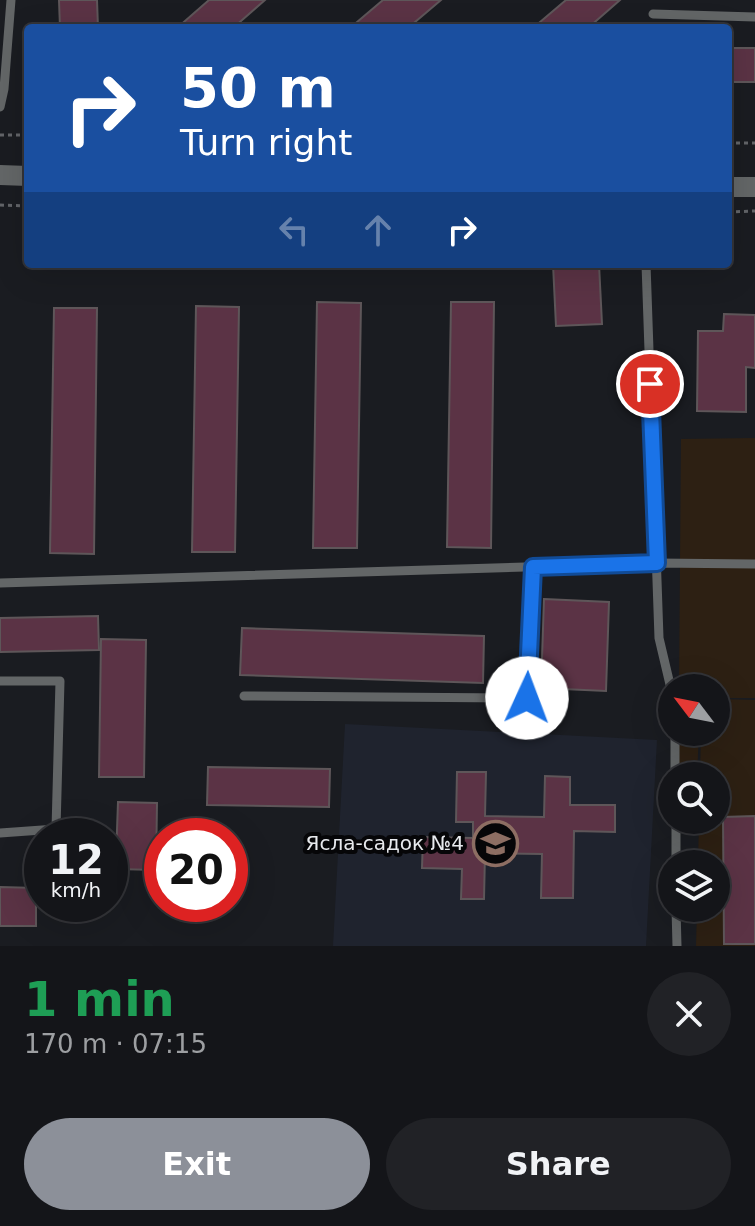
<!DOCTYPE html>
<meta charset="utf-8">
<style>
body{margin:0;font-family:"DejaVu Sans",sans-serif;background:#212226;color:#f1f3f6;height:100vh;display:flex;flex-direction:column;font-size:30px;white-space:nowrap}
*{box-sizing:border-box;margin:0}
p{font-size:26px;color:#9d9fa2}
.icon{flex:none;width:44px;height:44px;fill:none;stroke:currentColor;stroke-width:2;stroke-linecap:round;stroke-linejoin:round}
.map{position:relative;height:946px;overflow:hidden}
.drawer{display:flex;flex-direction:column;background:#141519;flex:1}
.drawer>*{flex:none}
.top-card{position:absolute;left:24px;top:24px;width:708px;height:244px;border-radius:8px;box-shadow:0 8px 32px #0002,0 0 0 2px #333438;background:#1a4fa0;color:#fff;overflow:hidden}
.needle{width:52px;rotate:302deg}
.buttons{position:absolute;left:658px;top:674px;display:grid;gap:16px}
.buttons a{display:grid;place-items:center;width:72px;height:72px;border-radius:50%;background:#141519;box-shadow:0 8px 32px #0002,0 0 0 2px #333438;font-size:40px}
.speed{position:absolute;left:24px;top:818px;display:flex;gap:16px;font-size:40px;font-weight:700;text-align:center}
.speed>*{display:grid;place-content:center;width:104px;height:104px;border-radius:50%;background:#141519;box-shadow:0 8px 32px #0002,0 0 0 2px #333438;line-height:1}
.speed small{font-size:20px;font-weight:400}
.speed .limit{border:12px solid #d22;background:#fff;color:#111}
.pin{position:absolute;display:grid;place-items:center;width:68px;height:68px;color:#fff;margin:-34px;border:4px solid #fff;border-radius:50%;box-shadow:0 2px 8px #0007}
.me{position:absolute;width:88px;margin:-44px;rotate:2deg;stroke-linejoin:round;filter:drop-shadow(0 0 6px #0008)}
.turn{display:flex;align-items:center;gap:28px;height:168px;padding:0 24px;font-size:36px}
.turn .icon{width:104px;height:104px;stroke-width:2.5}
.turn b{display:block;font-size:56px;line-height:68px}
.lanes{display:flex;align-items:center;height:76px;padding:0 24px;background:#0003;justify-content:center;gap:40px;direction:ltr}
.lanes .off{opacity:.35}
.round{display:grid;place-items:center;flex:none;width:84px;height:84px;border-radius:42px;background:#212226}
.head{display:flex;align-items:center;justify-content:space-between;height:136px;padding:0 24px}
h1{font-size:48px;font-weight:600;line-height:60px;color:#1e9e55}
.primary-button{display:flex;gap:16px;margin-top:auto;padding:16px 24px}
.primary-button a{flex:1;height:92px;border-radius:48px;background:#8c9099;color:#fff;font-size:32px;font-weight:600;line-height:92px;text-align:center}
.primary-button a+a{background:#212226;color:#f1f3f6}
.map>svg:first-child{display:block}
.built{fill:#1f232e}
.industrial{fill:#2d2013}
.building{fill:#5b3345;stroke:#5e5659;stroke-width:2}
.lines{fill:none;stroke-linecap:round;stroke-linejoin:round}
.path{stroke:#626468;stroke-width:3;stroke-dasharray:4 4;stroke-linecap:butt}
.service{stroke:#636667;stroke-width:9}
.tertiary{stroke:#636667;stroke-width:20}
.route-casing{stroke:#114b97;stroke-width:20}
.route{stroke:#1a73e8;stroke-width:14}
.labels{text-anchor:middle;stroke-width:8;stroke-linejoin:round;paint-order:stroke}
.poi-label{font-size:20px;fill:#e8eaee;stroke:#060608;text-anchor:end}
</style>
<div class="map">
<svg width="755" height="946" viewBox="0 0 755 946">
<rect width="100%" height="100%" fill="#1a1c21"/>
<path class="built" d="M345,724L657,740L646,946H333Z"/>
<g class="industrial">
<path d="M755,438V698H716V688H679L681,439Z"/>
<path d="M716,699L755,700V946H696L697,908H716V864H698L699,820H716V776H700L701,732H716Z"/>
<path d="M678,732H699L697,776H678Z"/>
</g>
<g class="building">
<path d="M59,0H97L98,28H60Z"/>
<path d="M209,0H265L233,28H177Z"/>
<path d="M383,0H441L408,28H350Z"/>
<path d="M566,0H620L588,28H533Z"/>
<rect x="728" y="48" width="27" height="34"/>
<path d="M553,264H599L602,324L556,326Z"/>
<path d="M317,302L361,303L357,548H313Z"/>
<path d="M451,302H494L491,548L447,547Z"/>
<path d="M196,306L239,307L235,552H192Z"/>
<path d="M54,308H97L94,554L50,553Z"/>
<path d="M724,314L755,315V368L746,367V412L697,411L698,331H723Z"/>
<path d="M544,599L609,602L606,691L541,688Z"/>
<path d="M98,616L99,650L0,652V618Z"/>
<path d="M242,628L484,636L483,683L240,675Z"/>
<path d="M101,639L146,640L144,777H99Z"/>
<path d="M208,767L330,769L329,807L207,805Z"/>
<path d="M457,772H486L485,816L544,817L545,776L570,777V805H615V832L574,831L573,898H541L542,854L485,853L484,899H461L462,869L422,868L423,837L473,838V822H456Z"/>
<path d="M118,802L157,803L156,870L116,869L115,898H110V858H116Z"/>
<path d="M755,816V944H724L723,817Z"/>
<path d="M37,856H42V897H36V926H0V887L37,888Z"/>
</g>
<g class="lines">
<g class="path">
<path d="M0,135H28"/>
<path d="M728,143H755"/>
<path d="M0,205L28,206"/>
<path d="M728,212L755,211"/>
</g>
<g class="service">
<path d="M653,14L755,17"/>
<path d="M0,107L4,89L11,0"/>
<path d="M646,264L659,638L672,693"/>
<path d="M0,583L657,563L755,564"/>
<path d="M0,681H60L56,829L0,833"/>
<path d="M244,696L527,698L533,567"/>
<path d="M675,732V776"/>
<path d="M676,820V864"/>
<path d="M676,908L677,946"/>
</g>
<g class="tertiary">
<path d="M0,175L28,176"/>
<path d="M728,187H755"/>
</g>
</g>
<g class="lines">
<defs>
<path id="route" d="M527,698L533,567L657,563L650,384"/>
</defs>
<use href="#route" class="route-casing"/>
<use href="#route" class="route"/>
</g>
<defs>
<symbol id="school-ring" viewBox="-11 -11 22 22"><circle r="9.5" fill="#060608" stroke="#8d6e63" stroke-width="1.5"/><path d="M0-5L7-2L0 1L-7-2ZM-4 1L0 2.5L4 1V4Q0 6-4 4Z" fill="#8d6e63"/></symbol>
</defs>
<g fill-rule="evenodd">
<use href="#school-ring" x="470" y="818" width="51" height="51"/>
</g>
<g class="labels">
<g class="poi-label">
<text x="464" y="850">Ясла-садок №4</text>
</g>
</g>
</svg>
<div class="buttons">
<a><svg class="needle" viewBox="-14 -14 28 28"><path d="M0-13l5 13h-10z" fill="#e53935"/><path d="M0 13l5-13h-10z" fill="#9d9fa2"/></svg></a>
<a><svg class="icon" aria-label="search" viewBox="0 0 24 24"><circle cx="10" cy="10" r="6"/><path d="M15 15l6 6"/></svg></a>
<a><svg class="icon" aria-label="layers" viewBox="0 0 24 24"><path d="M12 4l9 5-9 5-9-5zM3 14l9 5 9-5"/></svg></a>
</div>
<div class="speed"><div>12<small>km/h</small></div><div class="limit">20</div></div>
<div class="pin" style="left:650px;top:384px;background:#d93025"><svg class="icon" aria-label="arrive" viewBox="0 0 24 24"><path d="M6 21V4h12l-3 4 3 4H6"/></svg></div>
<svg class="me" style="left:527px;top:698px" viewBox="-20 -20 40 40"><circle r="19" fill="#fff"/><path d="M0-13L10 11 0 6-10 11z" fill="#1a73e8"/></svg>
<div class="top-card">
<div class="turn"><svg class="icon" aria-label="right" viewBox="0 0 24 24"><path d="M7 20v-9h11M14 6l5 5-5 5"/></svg><div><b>50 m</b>Turn right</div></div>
<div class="lanes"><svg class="icon off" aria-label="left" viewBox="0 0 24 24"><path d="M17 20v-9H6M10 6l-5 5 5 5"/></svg><svg class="icon off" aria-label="ahead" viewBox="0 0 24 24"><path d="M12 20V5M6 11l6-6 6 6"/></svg><svg class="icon" aria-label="right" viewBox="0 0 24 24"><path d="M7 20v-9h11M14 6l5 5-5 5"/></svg></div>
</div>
</div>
<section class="drawer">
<div class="head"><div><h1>1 min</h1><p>170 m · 07:15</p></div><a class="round"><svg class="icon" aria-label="close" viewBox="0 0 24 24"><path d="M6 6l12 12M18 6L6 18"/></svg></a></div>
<div class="primary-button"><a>Exit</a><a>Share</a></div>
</section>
